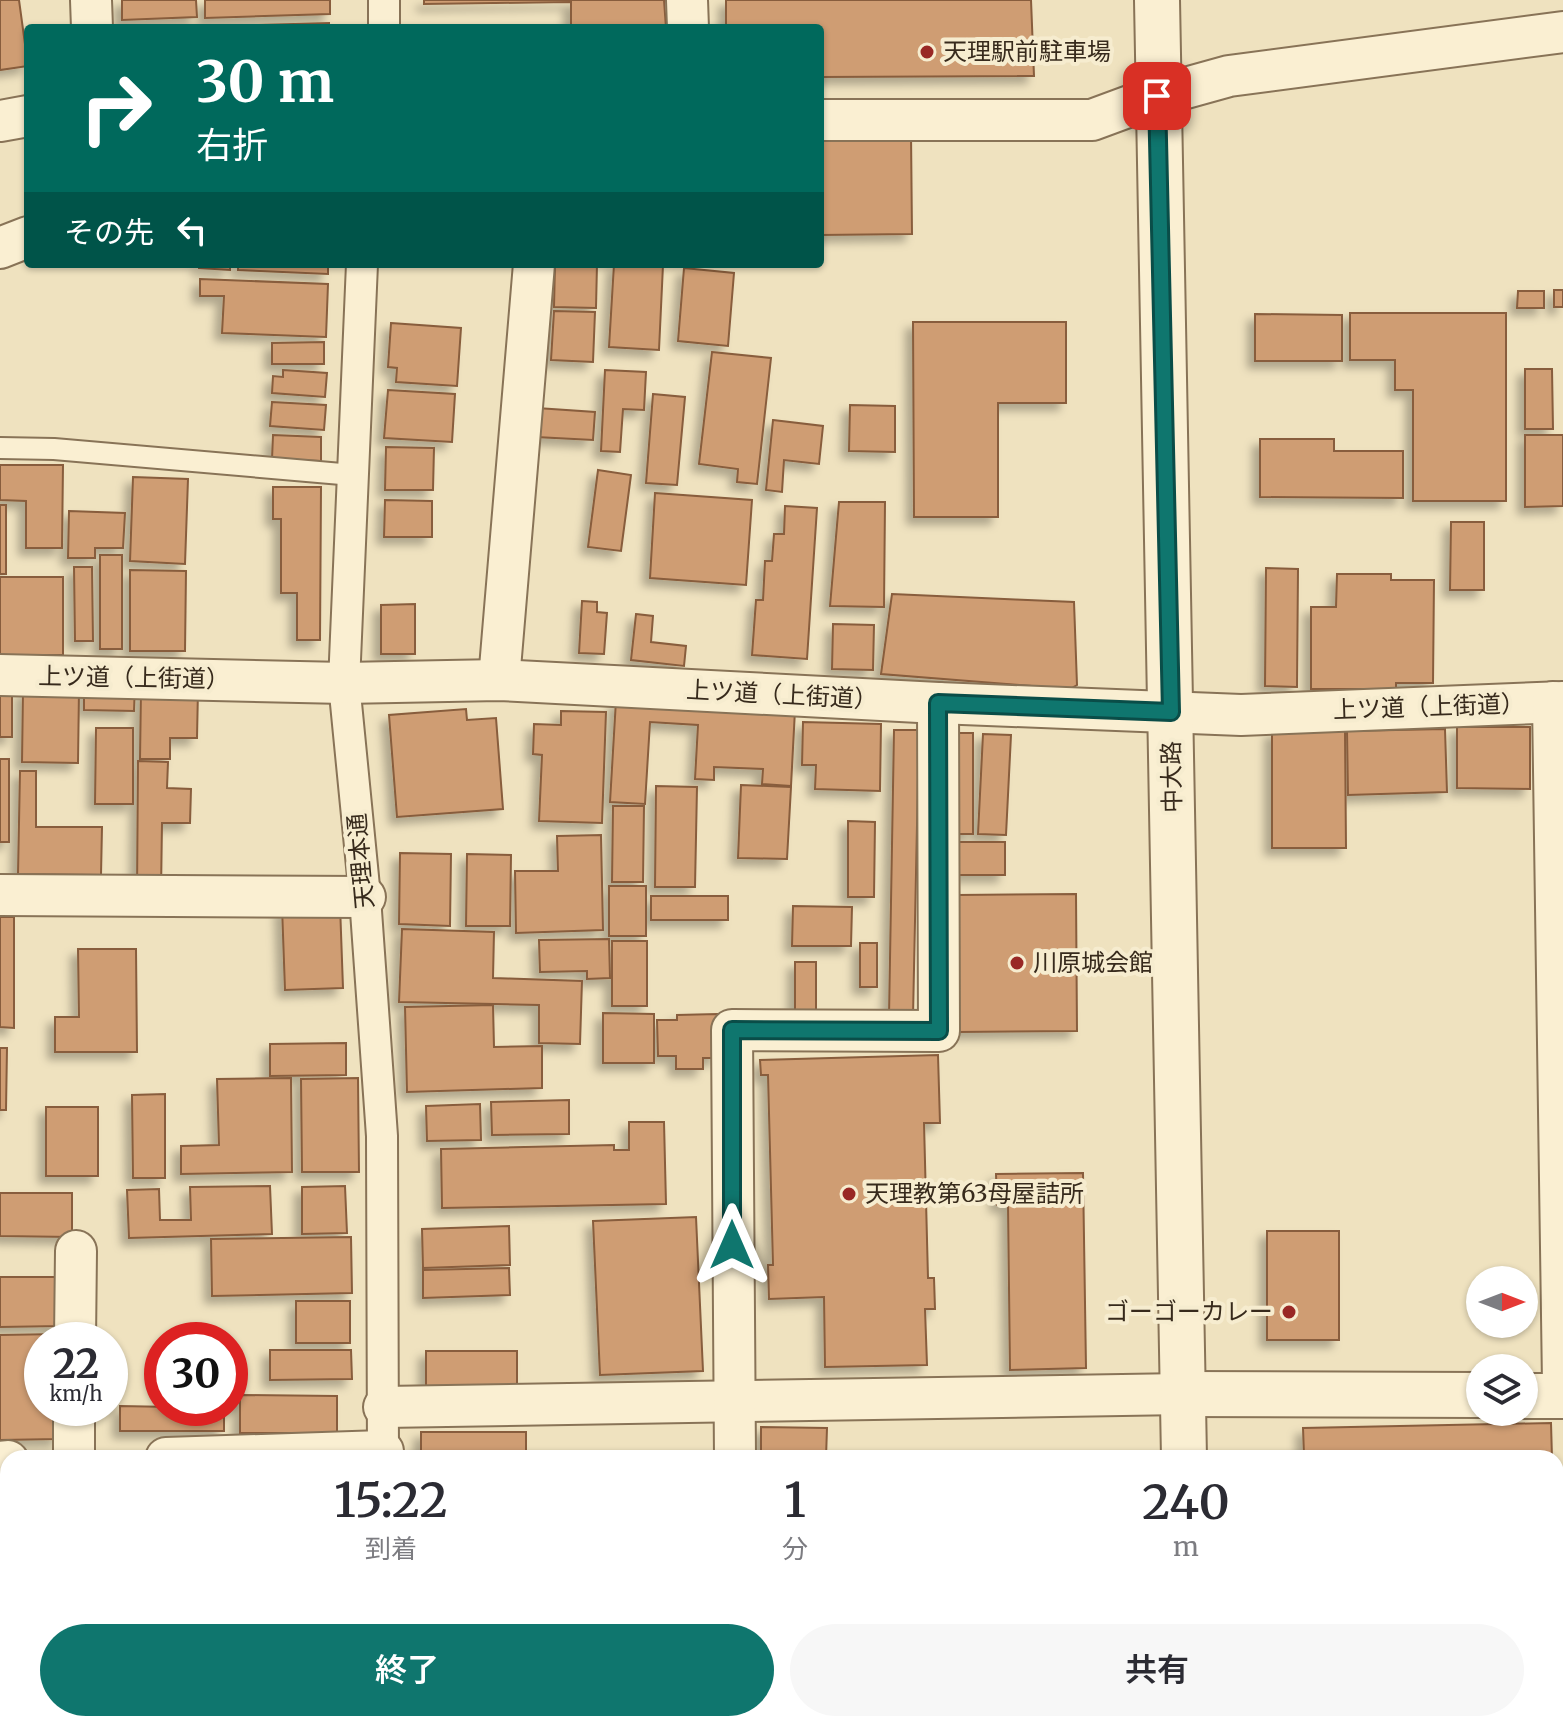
<!DOCTYPE html>
<html lang="ja">
<meta charset="utf-8">
<style>
body{margin:0;font-family:Merriweather,"Noto Sans JP",serif;background:#f7f7f7;color:#2b2b33;height:100vh;display:flex;flex-direction:column;font-size:30px;white-space:nowrap}
*{box-sizing:border-box;margin:0}
p{font-size:26px;color:#7c7c81}
.icon{flex:none;width:44px;height:44px;fill:none;stroke:currentColor;stroke-width:2;stroke-linecap:round;stroke-linejoin:round}
.map{position:relative;flex:1;overflow:hidden}
.details{position:absolute;left:0px;top:1450px;width:1564px;height:282px;display:flex;flex-direction:column;background:#fff;border-radius:24px 24px 0 0;box-shadow:0 2px 6px #0004}
.details>*{flex:none}
.guide{position:absolute;left:24px;top:24px;width:800px;height:244px;border-radius:8px;box-shadow:0 2px 6px #0004;background:#00695c;color:#fff;overflow:hidden}
.needle{width:52px;rotate:90deg}
.buttons{position:absolute;left:1466px;top:1266px;display:grid;gap:16px}
.buttons a{display:grid;place-items:center;width:72px;height:72px;border-radius:50%;background:#fff;box-shadow:0 2px 6px #0004;font-size:40px}
.speed{position:absolute;left:24px;top:1322px;display:flex;gap:16px;font-size:40px;font-weight:700;text-align:center}
.speed>*{display:grid;place-content:center;width:104px;height:104px;border-radius:50%;background:#fff;box-shadow:0 2px 6px #0004;line-height:1}
.speed small{font-size:20px;font-weight:400}
.speed .limit{border:12px solid #d22;background:#fff;color:#111}
.pin{position:absolute;display:grid;place-items:center;width:68px;height:68px;color:#fff;margin:-34px;border-radius:16px;box-shadow:0 4px 12px #0006}
.me{position:absolute;width:88px;margin:-44px;rotate:0deg;stroke-linejoin:round;filter:drop-shadow(0 0 6px #0008)}
.turn{display:flex;align-items:center;gap:28px;height:168px;padding:0 40px;font-size:36px}
.turn .icon{width:104px;height:104px;stroke-width:2.5}
.turn b{display:block;font-size:56px;line-height:68px}
.then{display:flex;align-items:center;height:76px;padding:0 40px;background:#0003;gap:16px;font-size:30px}
.eta{display:flex;justify-content:space-evenly;align-items:center;height:136px;text-align:center}
.eta b{font-size:48px;font-weight:600;line-height:56px}
.primary-button{display:flex;gap:16px;margin-top:auto;padding:16px 40px}
.primary-button a{flex:1;height:92px;border-radius:48px;background:#0f766e;color:#fff;font-size:32px;font-weight:600;line-height:92px;text-align:center}
.primary-button a+a{background:#f7f7f7;color:#2b2b33}
.map>svg:first-child{display:block}
.building{fill:#cf9d73;stroke:#885d3c;stroke-width:2;filter:url(#shadow)}
.lines{fill:none;stroke-linecap:round;stroke-linejoin:round}
.service-casing{stroke:#887357;stroke-width:24}
.pedestrian-casing{stroke:#887357;stroke-width:34}
.minor-casing{stroke:#887357;stroke-width:44}
.tertiary-casing{stroke:#887357;stroke-width:48}
.service{stroke:#faefd2;stroke-width:20}
.pedestrian{stroke:#faefd2;stroke-width:30}
.minor{stroke:#faefd2;stroke-width:40}
.tertiary{stroke:#faefd2;stroke-width:44}
.route-casing{stroke:#0a4d48;stroke-width:20}
.route{stroke:#0f766e;stroke-width:14}
.poi-dot{fill:#992825;stroke:#f6eccf;stroke-width:3}
.labels{text-anchor:middle;stroke-width:8;stroke-linejoin:round;paint-order:stroke}
.poi-label{font-size:24px;fill:#372a1c;stroke:#f6eccf;text-anchor:start}
.street-label{font-size:24px;fill:#372a1c;stroke:#f6eccf}
</style>
<div class="map">
<svg width="1563" height="1731" viewBox="0 0 1563 1731">
<defs>
<filter id="shadow"><feDropShadow dx="-7" dy="7" stdDeviation="4" flood-color="#0004"/></filter>
</defs>
<rect width="100%" height="100%" fill="#efe2bf"/>
<g class="building">
<path d="M0,0H19L28,66L0,70Z"/>
<path d="M122,0H196L197,17L122,20Z"/>
<path d="M205,0H330V14L205,18Z"/>
<path d="M424,0H664L666,28H571V2L424,4Z"/>
<path d="M726,0H1031L1034,76L820,77V28H726Z"/>
<path d="M329,23V28H223V26Z"/>
<path d="M911,133L912,234L820,235V134Z"/>
<path d="M199,264H230V270L199,268Z"/>
<path d="M238,264H328V274L238,270Z"/>
<path d="M555,264H597L596,308L554,307Z"/>
<path d="M614,264L663,265L659,350L609,347Z"/>
<path d="M684,268L734,273L728,346L678,341Z"/>
<path d="M200,279L328,284L326,337L222,333L224,296H200Z"/>
<rect x="1554" y="290" width="9" height="17"/>
<path d="M1518,291H1544V308H1517Z"/>
<path d="M554,311L595,312L593,362L551,360Z"/>
<path d="M1350,313H1506V501H1413V390H1395V360H1350Z"/>
<path d="M1255,314L1342,315V361H1255Z"/>
<path d="M913,322H1066V403H998V517H914Z"/>
<path d="M391,323L461,328L457,386L396,382L397,368L388,367Z"/>
<path d="M324,342V364H272V343Z"/>
<path d="M712,352L771,358L757,484L737,482L738,469L699,464Z"/>
<path d="M1525,369H1552L1553,429H1525Z"/>
<path d="M283,370L327,373L325,397L272,393L273,376L283,377Z"/>
<path d="M605,370L646,372L644,410L623,409L620,452L601,451Z"/>
<path d="M388,390L455,394L452,442L384,438Z"/>
<path d="M653,394L685,397L677,485L646,483Z"/>
<path d="M272,402L326,405L324,430L270,426Z"/>
<path d="M850,405L895,406V452L849,451Z"/>
<path d="M537,408L595,412L593,440L536,437Z"/>
<path d="M773,420L823,426L819,464L784,460L782,492L766,490Z"/>
<path d="M273,435L321,437V461L272,459Z"/>
<path d="M1525,435H1563V506L1525,507Z"/>
<path d="M1260,439H1334V451H1403V498L1260,497Z"/>
<path d="M386,447L434,448L433,490H385Z"/>
<path d="M0,465H63L62,548H26V501L0,500Z"/>
<path d="M598,470L631,475L621,551L588,547Z"/>
<path d="M133,477L188,479L185,564L130,561Z"/>
<path d="M273,487H321L320,640H297V593H281V519H273Z"/>
<path d="M655,493L752,500L746,585L650,578Z"/>
<path d="M385,500L432,501V537H384Z"/>
<path d="M839,502H885L884,607L830,606Z"/>
<rect x="0" y="505" width="6" height="69"/>
<path d="M785,506L817,508L807,659L752,655L756,600H763L765,561H772L774,534H784Z"/>
<path d="M69,511L125,513L123,548H95V558H68Z"/>
<path d="M1451,522H1484V590H1450Z"/>
<rect x="100" y="555" width="22" height="94"/>
<path d="M74,567H92L93,641H75Z"/>
<path d="M1266,568L1298,569L1297,687L1265,686Z"/>
<path d="M130,570L186,571L185,651H130Z"/>
<path d="M1337,574H1391V580H1434L1433,683H1396V689H1311V607H1336Z"/>
<rect x="0" y="577" width="63" height="78"/>
<path d="M892,594L1074,602L1077,685L1070,689L881,674Z"/>
<path d="M582,601L597,602V612L607,613L604,654L579,653Z"/>
<path d="M415,604V654H381V605Z"/>
<path d="M636,614L653,616L651,642L686,646L684,666L631,660Z"/>
<path d="M833,624L874,625L873,670L832,669Z"/>
<path d="M84,683L135,684L134,711L84,710Z"/>
<rect x="0" y="689" width="12" height="48"/>
<path d="M141,689H198L197,738H170V759H140Z"/>
<path d="M23,690H79L78,763L22,762Z"/>
<path d="M616,700L795,710L791,786L762,784L763,769L714,767V780L695,779L698,725L650,722L645,804L610,802Z"/>
<path d="M466,709L467,720L496,718L503,809L397,817L389,715Z"/>
<path d="M561,711L606,712L602,823L539,821L542,755L533,754L534,724L561,725Z"/>
<path d="M803,722L881,724L880,791L815,789L816,765H802Z"/>
<path d="M1457,727H1530V789L1457,788Z"/>
<path d="M96,728H133V804H95Z"/>
<path d="M1445,729L1447,792L1348,795L1347,731Z"/>
<path d="M894,730H919L913,1017L889,1016Z"/>
<path d="M1272,731H1345L1346,848H1272Z"/>
<path d="M957,733H973V834H956Z"/>
<path d="M983,734L1011,735L1006,835L978,834Z"/>
<rect x="0" y="759" width="9" height="83"/>
<path d="M138,761L168,762L167,788L191,789L190,823H162L161,892H137Z"/>
<path d="M20,771H36V827H102L101,875L18,874Z"/>
<path d="M741,785L791,787L787,859L738,858Z"/>
<path d="M656,786L697,787L695,887H655Z"/>
<path d="M613,806H644L643,882H612Z"/>
<path d="M848,821L875,822L874,897H848Z"/>
<path d="M601,835L603,930L516,933L515,871H558L557,836Z"/>
<rect x="954" y="842" width="51" height="33"/>
<path d="M400,853L451,854L450,926L399,924Z"/>
<path d="M467,854L511,855L510,926H466Z"/>
<rect x="609" y="886" width="37" height="50"/>
<path d="M1076,894L1077,1031L958,1032L957,895Z"/>
<rect x="651" y="896" width="77" height="24"/>
<path d="M340,905L343,988L285,990L282,907Z"/>
<path d="M793,906L852,907L851,946H792Z"/>
<path d="M0,917H14V1028L0,1027Z"/>
<path d="M402,929L494,932L493,978L582,981L580,1044L539,1043V1005L399,1002Z"/>
<path d="M609,939L610,978L587,979V971L540,972L539,940Z"/>
<rect x="612" y="941" width="35" height="65"/>
<rect x="860" y="943" width="17" height="44"/>
<path d="M78,949H136L137,1052H55V1017H79Z"/>
<rect x="795" y="962" width="21" height="55"/>
<path d="M493,1005L494,1047L542,1046V1088L407,1092L405,1007Z"/>
<path d="M603,1013L654,1014V1063H603Z"/>
<path d="M717,1014L718,1058H703V1069H676V1056H658L657,1020H677V1015Z"/>
<path d="M346,1043V1075L270,1076V1044Z"/>
<path d="M0,1048H7L6,1110H0Z"/>
<path d="M938,1055L940,1123H924L928,1278H934L935,1309H925L927,1365L825,1367L824,1297L769,1299L768,1265H773L768,1075H761L760,1060Z"/>
<path d="M291,1078L292,1172L181,1174V1146L219,1145L217,1079Z"/>
<path d="M358,1078L359,1172H302L301,1079Z"/>
<path d="M165,1094V1178H133L132,1095Z"/>
<path d="M569,1100V1134L492,1135L491,1102Z"/>
<path d="M480,1104L481,1140L427,1141L426,1106Z"/>
<rect x="46" y="1107" width="52" height="69"/>
<path d="M629,1122H664L666,1204L442,1208L441,1149L614,1145V1150H629Z"/>
<path d="M1083,1173L1086,1368L1010,1370L1008,1205H997L996,1174Z"/>
<path d="M270,1186L272,1234L129,1238L127,1190L159,1189L160,1220H191L190,1187Z"/>
<path d="M345,1186L347,1233L302,1234V1187Z"/>
<path d="M0,1193H72V1237L0,1236Z"/>
<path d="M696,1217L703,1371L600,1375L593,1221Z"/>
<path d="M509,1226L510,1265L423,1268L422,1229Z"/>
<rect x="1267" y="1231" width="72" height="109"/>
<path d="M351,1237L352,1293L212,1296L211,1239Z"/>
<path d="M509,1268L510,1295L423,1298V1270Z"/>
<path d="M0,1277H60V1326L0,1327Z"/>
<rect x="296" y="1301" width="54" height="42"/>
<path d="M58,1334V1340H42V1408H59V1439L0,1440V1335Z"/>
<path d="M270,1350H351L352,1379L270,1380Z"/>
<rect x="426" y="1351" width="91" height="41"/>
<path d="M240,1395L337,1396V1433H240Z"/>
<path d="M120,1406L224,1408V1431H120Z"/>
<path d="M1551,1423L1552,1458H1288L1304,1455L1303,1428Z"/>
<path d="M761,1427L827,1428L826,1458H761Z"/>
<rect x="421" y="1432" width="105" height="26"/>
<path d="M0,1482H8V1551H1Z"/>
<rect x="0" y="1559" width="8" height="91"/>
<path d="M1556,1675H1563V1731H1488L1489,1724H1556Z"/>
<path d="M0,1681H8V1724H49V1731H0Z"/>
<rect x="97" y="1724" width="72" height="7"/>
<rect x="217" y="1724" width="137" height="7"/>
<path d="M424,1724H481V1731H425Z"/>
<rect x="592" y="1724" width="62" height="7"/>
<rect x="762" y="1724" width="346" height="7"/>
<path d="M1416,1724H1486V1726Z"/>
<path d="M485,1727L574,1728V1731H485Z"/>
</g>
<g class="lines">
<defs>
<path id="service" d="M0,448L54,449L353,475"/>
<g id="pedestrian">
<path d="M384,0V28"/>
<path d="M362,264L344,683L365,897L382,1136L383,1458"/>
<path d="M386,1724L387,1731"/>
</g>
<g id="minor">
<path d="M91,0L92,28"/>
<path d="M687,0L688,28"/>
<path d="M820,120H1092L1157,96L1229,76L1563,32"/>
<path d="M0,121L28,116"/>
<path d="M0,248L28,237"/>
<path d="M0,675L344,683L499,680L938,703L1241,715L1563,702"/>
<path d="M499,680L534,264"/>
<path d="M1553,702L1563,1383"/>
<path d="M0,895L365,897"/>
<path d="M75,1340L76,1251"/>
<path d="M384,1407L1183,1394"/>
<path d="M74,1458V1408"/>
<path d="M166,1458L383,1451"/>
<path d="M735,1458L732,1030L939,1031L938,703"/>
<path d="M0,1462L8,1461"/>
<path d="M741,1724V1731"/>
<path d="M67,1731V1724"/>
</g>
<g id="tertiary">
<path d="M1157,0L1184,1458"/>
<path d="M1183,1394L1480,1395"/>
<path d="M1524,1396H1563"/>
<path d="M1188,1724L1189,1731"/>
</g>
</defs>
<use href="#service" class="service-casing"/>
<use href="#pedestrian" class="pedestrian-casing"/>
<use href="#minor" class="minor-casing"/>
<use href="#tertiary" class="tertiary-casing"/>
<use href="#service" class="service"/>
<use href="#pedestrian" class="pedestrian"/>
<use href="#minor" class="minor"/>
<use href="#tertiary" class="tertiary"/>
</g>
<g class="lines">
<defs>
<path id="route" d="M732,1245V1030L939,1031L938,703L1171,712L1157,96"/>
</defs>
<use href="#route" class="route-casing"/>
<use href="#route" class="route"/>
</g>
<g class="poi-dot">
<circle cx="927" cy="52" r="8"/>
<circle cx="1017" cy="963" r="8"/>
<circle cx="849" cy="1194" r="8"/>
<circle cx="1289" cy="1312" r="8"/>
</g>
<g class="labels">
<g class="poi-label">
<text x="943" y="60">天理駅前駐車場</text>
<text x="1033" y="971">川原城会館</text>
<text x="865" y="1202">天理教第63母屋詰所</text>
<text x="1273" y="1320" text-anchor="end">ゴーゴーカレー</text>
</g>
<g class="street-label">
<text transform="translate(134 678) rotate(1)" y="8">上ツ道（上街道）</text>
<text transform="translate(782 695) rotate(3)" y="8">上ツ道（上街道）</text>
<text transform="translate(1429 707) rotate(-2)" y="8">上ツ道（上街道）</text>
<text transform="translate(1172 777) rotate(-91)" y="8">中大路</text>
<text transform="translate(361 861) rotate(-95)" y="8">天理本通</text>
</g>
</g>
</svg>
<div class="buttons">
<a><svg class="needle" viewBox="-14 -14 28 28"><path d="M0-13l5 13h-10z" fill="#e53935"/><path d="M0 13l5-13h-10z" fill="#7c7c81"/></svg></a>
<a><svg class="icon" aria-label="layers" viewBox="0 0 24 24"><path d="M12 4l9 5-9 5-9-5zM3 14l9 5 9-5"/></svg></a>
</div>
<div class="speed"><div>22<small>km/h</small></div><div class="limit">30</div></div>
<div class="pin" style="left:1157px;top:96px;background:#d93025"><svg class="icon" aria-label="arrive" viewBox="0 0 24 24"><path d="M6 21V4h12l-3 4 3 4H6"/></svg></div>
<svg class="me" style="left:732px;top:1245px" viewBox="-20 -20 40 40"><path d="M0-17L14 15 0 8-14 15z" fill="#0f766e" stroke="#fff" stroke-width="4"/></svg>
<div class="guide">
<div class="turn"><svg class="icon" aria-label="right" viewBox="0 0 24 24"><path d="M7 20v-9h11M14 6l5 5-5 5"/></svg><div><b>30 m</b>右折</div></div>
<div class="then">その先<svg class="icon" aria-label="left" viewBox="0 0 24 24"><path d="M17 20v-9H6M10 6l-5 5 5 5"/></svg></div>
</div>
<section class="details">
<div class="eta">
<div><b>15:22</b><p>到着</p></div>
<div><b>1</b><p>分</p></div>
<div><b>240</b><p>m</p></div>
</div>
<div class="primary-button"><a>終了</a><a>共有</a></div>
</section>
</div>
